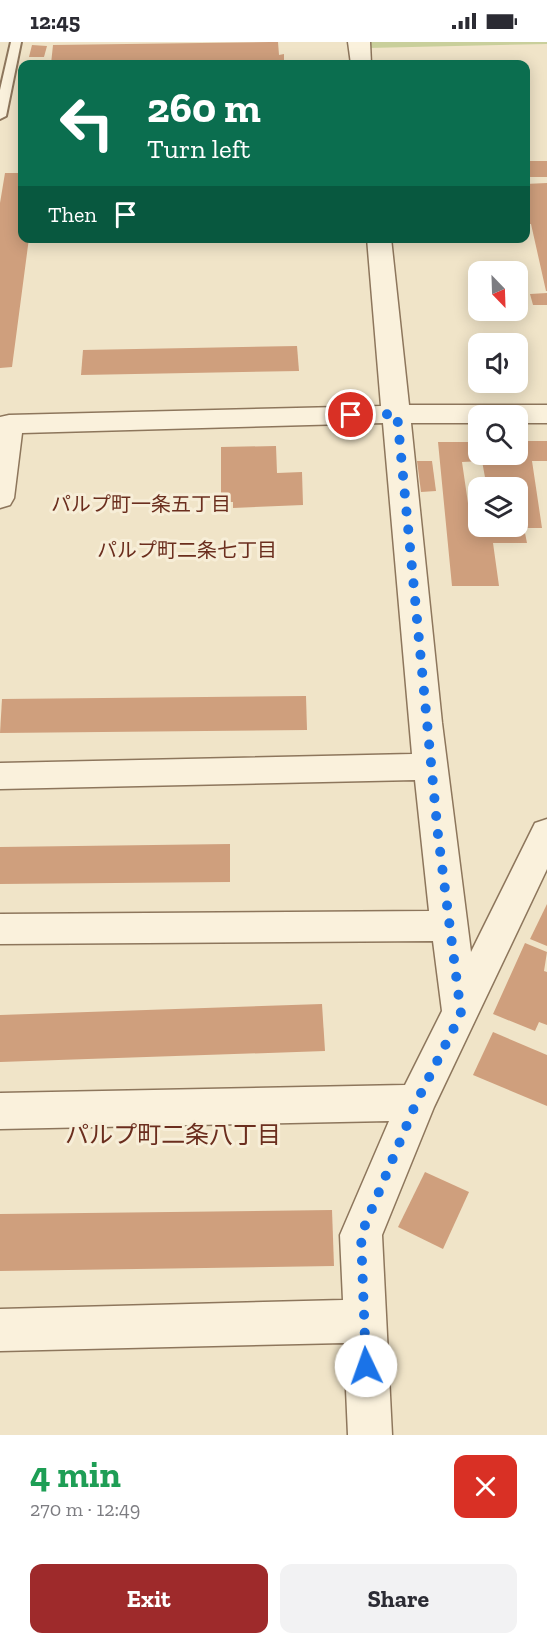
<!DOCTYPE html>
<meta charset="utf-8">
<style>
body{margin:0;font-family:"Zilla Slab","Noto Sans JP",serif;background:#f2f2f3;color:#2b2b33;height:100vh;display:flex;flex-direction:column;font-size:22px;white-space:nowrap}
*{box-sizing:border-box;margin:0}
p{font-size:20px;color:#7c7c81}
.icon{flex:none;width:33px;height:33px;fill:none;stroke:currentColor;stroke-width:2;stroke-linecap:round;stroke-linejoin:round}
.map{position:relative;height:1393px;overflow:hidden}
.details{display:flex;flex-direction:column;background:#fff;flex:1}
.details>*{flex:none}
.top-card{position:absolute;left:18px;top:18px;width:512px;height:183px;border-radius:12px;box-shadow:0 3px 15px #0003;background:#0b6e4f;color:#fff;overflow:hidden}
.needle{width:39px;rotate:157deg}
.buttons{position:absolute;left:468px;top:219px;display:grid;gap:12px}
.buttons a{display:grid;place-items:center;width:60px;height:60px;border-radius:12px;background:#fff;box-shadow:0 3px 15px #0003;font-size:30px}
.pin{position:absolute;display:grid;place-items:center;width:51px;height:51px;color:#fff;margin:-26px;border:3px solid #fff;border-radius:50%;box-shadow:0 2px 6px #0007}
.me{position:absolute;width:66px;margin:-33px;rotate:357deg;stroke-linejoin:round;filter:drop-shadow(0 0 4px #0008)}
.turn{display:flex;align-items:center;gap:21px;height:126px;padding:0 30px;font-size:27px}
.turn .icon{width:78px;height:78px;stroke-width:2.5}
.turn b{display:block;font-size:42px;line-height:51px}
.then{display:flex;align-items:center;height:57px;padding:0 30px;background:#0003;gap:12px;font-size:22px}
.round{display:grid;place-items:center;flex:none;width:63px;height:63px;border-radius:12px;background:#f2f2f3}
.overview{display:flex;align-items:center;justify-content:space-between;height:102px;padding:0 30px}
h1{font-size:36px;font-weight:800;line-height:45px;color:#1e9e55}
.button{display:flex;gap:12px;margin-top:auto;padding:12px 30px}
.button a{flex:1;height:69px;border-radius:12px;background:#9e2a2b;color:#fff;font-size:24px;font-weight:800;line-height:69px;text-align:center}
.button a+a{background:#f2f2f3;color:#2b2b33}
.status{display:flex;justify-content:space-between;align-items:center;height:42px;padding:0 30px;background:#fff;direction:ltr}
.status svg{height:16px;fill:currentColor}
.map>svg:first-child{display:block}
.green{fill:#c9cf9b}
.building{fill:#cf9f7d;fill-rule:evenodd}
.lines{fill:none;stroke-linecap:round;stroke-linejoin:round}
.lane-casing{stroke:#8d765c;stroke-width:4}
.street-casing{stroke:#8d765c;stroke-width:3}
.lane{fill:#faf1dc;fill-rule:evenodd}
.street{fill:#faf1dc;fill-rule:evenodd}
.route{stroke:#1a73e8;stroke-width:10;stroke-dasharray:0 18}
.labels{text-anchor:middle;stroke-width:6;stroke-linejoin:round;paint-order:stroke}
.neighbourhood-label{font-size:20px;fill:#6b2e1e;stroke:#f7eed8}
.near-neighbourhood-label{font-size:24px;fill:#6b2e1e;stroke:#f7eed8}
</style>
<div class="status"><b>12:45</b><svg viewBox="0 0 49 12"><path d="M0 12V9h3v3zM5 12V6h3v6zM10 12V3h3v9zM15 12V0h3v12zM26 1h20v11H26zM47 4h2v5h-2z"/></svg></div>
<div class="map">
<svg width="547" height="1393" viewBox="0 0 547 1393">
<rect width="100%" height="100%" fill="#f0e4c8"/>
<path class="green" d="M368,0H547V2L368,6Z"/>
<g class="building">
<path d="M270,0H278L279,13L284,12V22H51L53,3Z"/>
<path d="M32,3L47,4L44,15H29Z"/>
<rect x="525" y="119" width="22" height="16"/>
<path d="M5,131H22V196H29L12,325L0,326V161Z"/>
<path d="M547,141V249H546L531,182H525V173H527L525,142Z"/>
<path d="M547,251V263H533L530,252Z"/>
<path d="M297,304L299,329L81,333L83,308Z"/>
<path d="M518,399H547V419H532L542,486H524L527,501H493L499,544H452L438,400H478V412H518ZM482,419L487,446H518V484H478V468H469L462,420Z"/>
<path d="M276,404L277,431L302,430L303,463L233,466V460H221V405Z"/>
<path d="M417,419H432L436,449L421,450Z"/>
<path d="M306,654L307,688L0,691L2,657Z"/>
<path d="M230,802V840L0,842V805Z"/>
<path d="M547,862V904L530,897Z"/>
<path d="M525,901L547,910L544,929L547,930V983L539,980L535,989L493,972Z"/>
<path d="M322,962L325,1009L0,1020V973Z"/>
<path d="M493,990L547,1013V1064L473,1033Z"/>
<path d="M425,1130L469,1150L443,1207L398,1185Z"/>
<path d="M332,1168L334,1224L0,1229V1172Z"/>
</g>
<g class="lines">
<defs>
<path id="lane" d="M11,0H21L6,74L0,77V48Z"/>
<g id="street">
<path d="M348,0H370L371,22H351Z"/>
<path d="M367,196H391L409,363H547V381H518V374H478V381H411L442,681L471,910L535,781L547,777V827L434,1065L382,1193L392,1393H348L344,1301L0,1309V1267L343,1258L340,1193L389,1079L0,1087V1051L405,1043L442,969L433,899L0,902V872L429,869L415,738L0,747V721L412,712L383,381L22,391L14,456L10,463L0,466V375L9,373L381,364Z"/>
</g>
</defs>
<use href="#lane" class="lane-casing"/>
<use href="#street" class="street-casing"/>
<use href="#lane" class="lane"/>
<use href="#street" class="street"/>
</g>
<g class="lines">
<path class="route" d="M351,373L397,372L438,793L461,972L416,1061L361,1193L366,1324"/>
</g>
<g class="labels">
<g class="neighbourhood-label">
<text x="141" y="469">パルプ町一条五丁目</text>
<text x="187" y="515">パルプ町二条七丁目</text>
</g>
<g class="near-neighbourhood-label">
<text x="173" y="1101">パルプ町二条八丁目</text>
</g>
</g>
</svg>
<div class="buttons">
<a><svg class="needle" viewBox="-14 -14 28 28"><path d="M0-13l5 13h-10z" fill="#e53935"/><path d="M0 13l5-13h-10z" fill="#7c7c81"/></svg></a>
<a><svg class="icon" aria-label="sound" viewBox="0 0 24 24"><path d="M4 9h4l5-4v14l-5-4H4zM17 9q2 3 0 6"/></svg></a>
<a><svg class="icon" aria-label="search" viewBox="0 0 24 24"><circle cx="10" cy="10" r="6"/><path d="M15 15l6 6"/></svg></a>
<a><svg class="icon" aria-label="layers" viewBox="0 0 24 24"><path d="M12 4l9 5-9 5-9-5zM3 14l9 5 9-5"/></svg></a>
</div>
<div class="pin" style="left:351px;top:373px;background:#d93025"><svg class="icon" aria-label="arrive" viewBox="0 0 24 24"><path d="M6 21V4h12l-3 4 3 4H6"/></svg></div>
<svg class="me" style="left:366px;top:1324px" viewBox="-20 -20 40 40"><circle r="19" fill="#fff"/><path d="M0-13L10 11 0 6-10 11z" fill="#1a73e8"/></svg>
<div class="top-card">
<div class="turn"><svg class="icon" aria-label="left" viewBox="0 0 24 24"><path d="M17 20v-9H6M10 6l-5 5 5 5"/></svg><div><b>260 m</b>Turn left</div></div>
<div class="then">Then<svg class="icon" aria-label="arrive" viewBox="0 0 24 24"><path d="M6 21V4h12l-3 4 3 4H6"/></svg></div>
</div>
</div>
<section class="details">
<div class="overview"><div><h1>4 min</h1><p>270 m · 12:49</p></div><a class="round" style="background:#d93025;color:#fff"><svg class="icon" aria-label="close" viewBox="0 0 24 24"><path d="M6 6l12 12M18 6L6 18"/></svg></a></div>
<div class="button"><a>Exit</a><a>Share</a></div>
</section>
